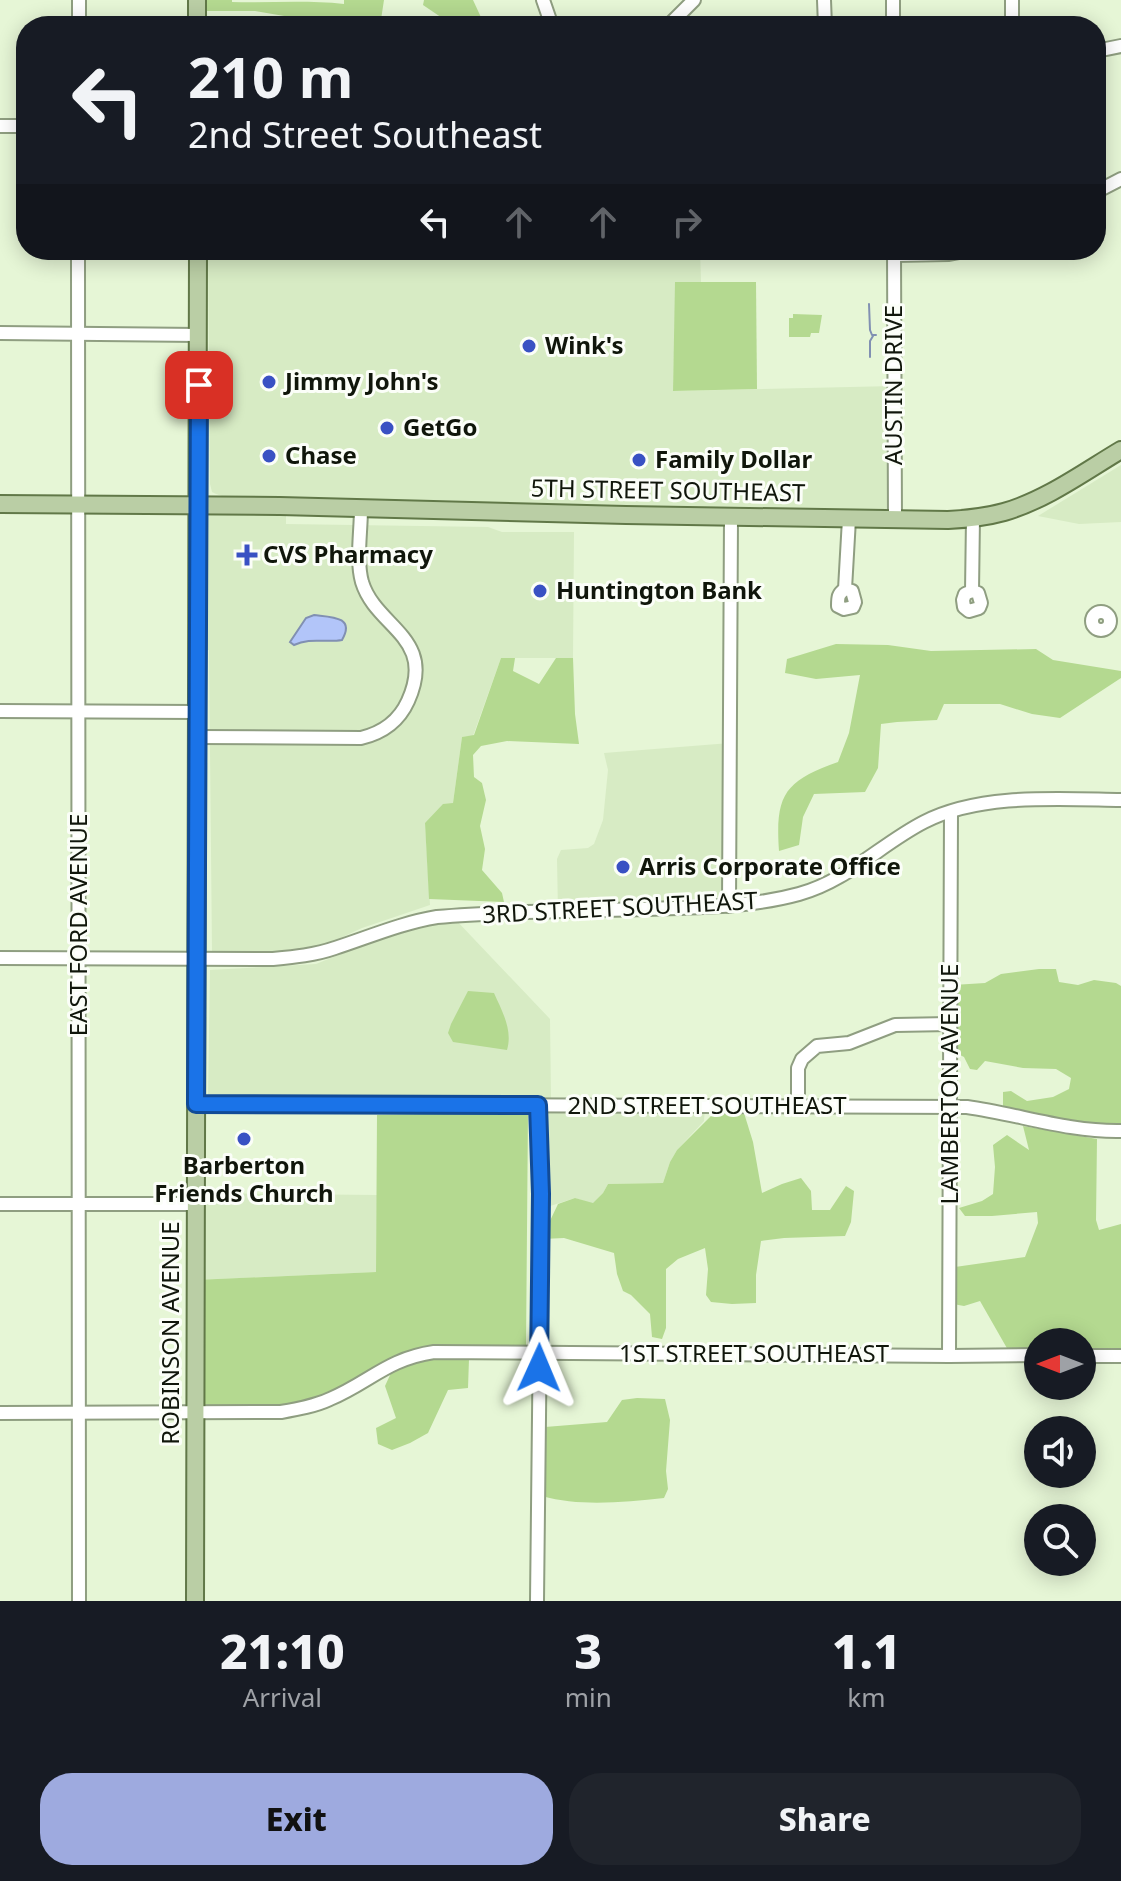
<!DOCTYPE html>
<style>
body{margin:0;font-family:"Noto Sans",sans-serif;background:#20242c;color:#f1f3f6;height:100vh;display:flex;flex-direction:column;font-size:30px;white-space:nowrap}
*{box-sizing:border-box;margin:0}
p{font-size:26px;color:#9ea1a6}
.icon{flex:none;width:44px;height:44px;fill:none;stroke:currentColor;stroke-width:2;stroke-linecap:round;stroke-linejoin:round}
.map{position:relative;height:1601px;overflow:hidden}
.side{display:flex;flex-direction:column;background:#171b24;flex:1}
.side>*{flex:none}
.hud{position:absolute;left:16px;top:16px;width:1090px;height:244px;border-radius:32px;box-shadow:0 4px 20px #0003;background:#171b24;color:#f1f3f6;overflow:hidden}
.needle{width:52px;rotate:270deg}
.controls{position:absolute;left:1024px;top:1328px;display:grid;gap:16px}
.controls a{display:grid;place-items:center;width:72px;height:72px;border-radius:50%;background:#171b24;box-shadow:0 4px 20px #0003;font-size:40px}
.pin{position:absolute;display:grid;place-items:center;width:68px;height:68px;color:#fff;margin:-34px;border-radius:16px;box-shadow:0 4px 12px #0006}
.me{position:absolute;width:88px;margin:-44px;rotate:1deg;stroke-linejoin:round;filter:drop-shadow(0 0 6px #0008)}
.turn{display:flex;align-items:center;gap:28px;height:168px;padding:0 40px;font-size:36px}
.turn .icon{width:104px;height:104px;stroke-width:2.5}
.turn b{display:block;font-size:56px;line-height:68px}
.lanes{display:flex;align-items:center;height:76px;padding:0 40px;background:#0003;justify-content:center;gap:40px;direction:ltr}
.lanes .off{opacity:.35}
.eta{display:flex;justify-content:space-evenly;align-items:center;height:136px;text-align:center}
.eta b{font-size:48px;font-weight:800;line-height:56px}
.action{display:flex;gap:16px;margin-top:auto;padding:16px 40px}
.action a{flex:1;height:92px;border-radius:32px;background:#9eaadf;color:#111;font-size:32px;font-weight:800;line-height:92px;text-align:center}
.action a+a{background:#20242c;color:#f1f3f6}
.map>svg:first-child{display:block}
.built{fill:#d7ebc4}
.green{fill:#b4d990}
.water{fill:#b2c5f9;stroke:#8190b2;stroke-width:2}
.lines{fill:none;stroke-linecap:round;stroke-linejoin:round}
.stream{stroke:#8190b2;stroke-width:2}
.minor-casing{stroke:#8f9e81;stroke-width:16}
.major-casing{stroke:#617848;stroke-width:20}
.minor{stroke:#fff;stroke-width:12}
.major{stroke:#bacea5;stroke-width:16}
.route-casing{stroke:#114b97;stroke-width:20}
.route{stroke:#1a73e8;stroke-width:14}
.poi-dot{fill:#3951c3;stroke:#fbfef8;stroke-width:3}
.labels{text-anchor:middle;stroke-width:6;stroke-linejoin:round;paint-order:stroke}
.poi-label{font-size:24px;font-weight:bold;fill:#10160b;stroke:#fbfef8;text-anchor:start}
.street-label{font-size:24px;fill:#10160b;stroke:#fbfef8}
</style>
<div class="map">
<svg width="1121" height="1601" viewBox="0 0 1121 1601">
<rect width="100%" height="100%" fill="#e6f6d6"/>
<g class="built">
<path d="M208,250H700L701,282H676L673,391L894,386L895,520L467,511L466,501L222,496L216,494L212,492L210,484Z"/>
<path d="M1121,465V522L1079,524L1038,516Z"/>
<path d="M198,506L286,507V524L488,527L502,532H574L573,658H501L473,736L462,737L453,803L425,823L430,905L362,928L321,947L287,951L212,952L209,650L198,651Z"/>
<path d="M730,743L729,906L558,912L557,859L561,850L588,848L594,844L603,820L608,770L604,753Z"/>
<path d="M455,919L550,1019L551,1100L440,1101L208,1097L210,970L316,964L417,923Z"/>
<path d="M538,1105L705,1106L704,1121L677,1150L670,1162L663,1183L608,1184L603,1193L593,1204L575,1198L541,1209Z"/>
<path d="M196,1193L377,1195L376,1272L195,1280Z"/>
</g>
<g class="green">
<path d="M201,0H232V2C270,3 307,0 344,4V0H384L380,26H290V17L255,11H204Z"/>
<path d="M424,0H473L485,26H454L423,5Z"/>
<path d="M675,282H756L757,389L673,391Z"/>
<path d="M793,314L822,315L819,333H811L810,337H789V318H793Z"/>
<path d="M836,644L888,645L931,651L1036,649L1053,660L1121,671V678L1060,718L1032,714L1000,704H944L937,720L897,722L881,724L878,768L865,792L814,794L803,817L799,845L779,851C775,794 785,781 838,762L849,733L860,675L816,679L785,673L787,659Z"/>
<path d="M501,658H515L513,671L539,684L556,658H573L575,714L579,744L507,741L481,746L473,755L474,777L482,783L486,800L480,826L485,849L482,870L502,893L504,902L429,899L425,823L443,804L453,803L462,737L474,735Z"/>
<path d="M1039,969H1056L1059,982L1078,985L1094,980L1116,983L1121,986V1128L1102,1127L1003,1106V1092L1011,1091L1027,1101L1053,1097L1069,1089L1071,1078L1056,1069L1023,1068L985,1061L977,1070L970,1069L964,1057L956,1053L953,985L985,983L1001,974Z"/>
<path d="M468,991L494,993C502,1011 513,1030 507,1050L453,1042L448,1033L451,1024Z"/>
<path d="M721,1106L744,1113L753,1142L762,1193L782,1184L801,1178L811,1191L812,1210H830L846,1186L854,1191L851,1222L845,1236L784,1238L761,1241L756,1275V1303L732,1304L711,1302L706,1295L708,1269L705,1248L678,1259L666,1269V1328L662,1339L652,1337L650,1314L631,1295L623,1291L617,1274L614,1253L564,1238L543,1239L548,1225L558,1204L575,1198L593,1203L603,1193L608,1184L663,1183L670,1162L677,1150Z"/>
<path d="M528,1112L526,1348L438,1347L318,1404L195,1413V1280L376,1272L377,1115Z"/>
<path d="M1023,1126L1097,1139L1096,1220L1099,1230L1121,1224V1350H1082V1342H1038V1350H1008L980,1301L964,1306L953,1304L955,1267L1025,1257L1038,1223L1037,1212L992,1216H965L959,1208L982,1201L993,1194L995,1167L993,1145L1007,1135L1029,1150Z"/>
<path d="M439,1357L469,1359L468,1388L448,1390L428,1433L410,1443L392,1450L378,1444L376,1428L396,1418L385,1386L391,1373L420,1360Z"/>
<path d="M637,1398L665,1399L670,1420L666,1471L668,1489L664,1498C624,1502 581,1507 542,1496L545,1427L607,1422L622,1400Z"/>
</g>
<path class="water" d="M314,615C330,617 356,616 342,640C326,643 310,637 294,645L290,642L306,618Z"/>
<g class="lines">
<g class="stream">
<path d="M869,304L870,330L872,335H876"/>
<path d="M870,357V341L873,336"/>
</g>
<defs>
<g id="minor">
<path d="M543,0L552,26"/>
<path d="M824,0L825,26"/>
<path d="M893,0V26"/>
<path d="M1012,0V26"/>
<path d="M79,26V0"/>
<path d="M668,26L694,0"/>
<path d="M1096,51L1121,46"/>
<path d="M0,126H26"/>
<path d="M1096,192L1121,179"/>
<path d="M78,250L79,1601"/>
<path d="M894,250L895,520"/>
<path d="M894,255L949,254L970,250"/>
<path d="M0,333L199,335"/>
<path d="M845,589L852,591L855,602L853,607L844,609L838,606C838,597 838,594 845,589L849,519"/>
<path d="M972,591L978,593L981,603L979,608L969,611L964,607L963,600L965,594L972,591L973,518"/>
<circle cx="1101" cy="621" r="9"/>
<path d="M0,711L197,712"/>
<path d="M197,737L361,738C382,733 399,721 408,701C437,637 376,628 362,582C356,560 361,532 361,508"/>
<path d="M729,906L731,517"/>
<path d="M0,958L273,959C294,957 315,955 335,948C369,937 401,923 437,917C505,911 574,911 643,909C695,907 748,908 799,894C847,881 881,844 924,822C980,793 1059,799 1121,800"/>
<path d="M196,1104L967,1107C1018,1114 1068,1132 1121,1131"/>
<path d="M798,1106V1068L802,1059L817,1046L849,1043L895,1025L950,1024"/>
<path d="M0,1204H196"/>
<path d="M949,1356L951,812"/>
<path d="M1082,1356H1121"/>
<path d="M0,1413L281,1412C298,1409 315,1406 330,1399C370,1382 387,1359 434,1352L949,1356L1038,1355"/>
<path d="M537,1601L541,1234L538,1105"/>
</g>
<g id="major">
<path d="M197,0V26"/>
<path d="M0,504L280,506L626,515L948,520C967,519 986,517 1004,512C1046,500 1084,472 1121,450"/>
<path d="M195,1601L198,250"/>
</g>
</defs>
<use href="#minor" class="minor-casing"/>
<use href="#major" class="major-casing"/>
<use href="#minor" class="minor"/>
<use href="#major" class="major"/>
</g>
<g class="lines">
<defs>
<path id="route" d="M199,385L196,1104L538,1105L541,1194L539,1368"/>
</defs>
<use href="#route" class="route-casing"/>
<use href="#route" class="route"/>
</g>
<g class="poi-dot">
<circle cx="529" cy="346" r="8"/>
<circle cx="269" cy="382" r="8"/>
<circle cx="387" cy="428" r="8"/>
<circle cx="269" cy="456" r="8"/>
<circle cx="639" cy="460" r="8"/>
<path d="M243 543h8v8h8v8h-8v8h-8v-8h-8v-8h8z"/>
<circle cx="540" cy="591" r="8"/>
<circle cx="623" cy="867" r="8"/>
<circle cx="244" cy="1139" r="8"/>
</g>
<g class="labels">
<g class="poi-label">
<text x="545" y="354">Wink's</text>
<text x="285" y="390">Jimmy John's</text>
<text x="403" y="436">GetGo</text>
<text x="285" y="464">Chase</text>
<text x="655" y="468">Family Dollar</text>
<text x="263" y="563">CVS Pharmacy</text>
<text x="556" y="599">Huntington Bank</text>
<text x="639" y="875">Arris Corporate Office</text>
<text x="244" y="1174" text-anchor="middle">Barberton<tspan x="244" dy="28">Friends Church</tspan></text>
</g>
<g class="street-label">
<text transform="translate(894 385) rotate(-90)" y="8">AUSTIN DRIVE</text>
<text transform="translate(668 491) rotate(1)" y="8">5TH STREET SOUTHEAST</text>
<text transform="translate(620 908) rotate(-3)" y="8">3RD STREET SOUTHEAST</text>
<text transform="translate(79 925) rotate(-90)" y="8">EAST FORD AVENUE</text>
<text transform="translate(950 1084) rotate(-90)" y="8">LAMBERTON AVENUE</text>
<text x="707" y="1114">2ND STREET SOUTHEAST</text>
<text transform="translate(171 1333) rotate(-90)" y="8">ROBINSON AVENUE</text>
<text x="754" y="1362">1ST STREET SOUTHEAST</text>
</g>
</g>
</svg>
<div class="controls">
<a><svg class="needle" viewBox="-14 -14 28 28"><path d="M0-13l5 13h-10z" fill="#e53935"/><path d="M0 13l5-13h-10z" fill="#9ea1a6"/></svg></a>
<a><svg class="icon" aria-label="sound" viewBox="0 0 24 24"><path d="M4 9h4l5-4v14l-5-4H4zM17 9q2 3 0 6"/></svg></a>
<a><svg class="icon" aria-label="search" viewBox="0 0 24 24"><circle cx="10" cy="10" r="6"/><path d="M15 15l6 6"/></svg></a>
</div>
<div class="pin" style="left:199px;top:385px;background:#d93025"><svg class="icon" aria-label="arrive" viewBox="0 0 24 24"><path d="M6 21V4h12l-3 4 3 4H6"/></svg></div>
<svg class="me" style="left:539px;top:1368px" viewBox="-20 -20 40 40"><path d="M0-17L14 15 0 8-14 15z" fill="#1a73e8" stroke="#fff" stroke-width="4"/></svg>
<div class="hud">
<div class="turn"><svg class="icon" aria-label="left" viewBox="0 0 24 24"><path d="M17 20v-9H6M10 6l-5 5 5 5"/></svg><div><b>210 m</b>2nd Street Southeast</div></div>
<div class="lanes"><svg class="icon" aria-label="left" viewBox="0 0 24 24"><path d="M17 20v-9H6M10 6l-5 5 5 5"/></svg><svg class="icon off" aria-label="ahead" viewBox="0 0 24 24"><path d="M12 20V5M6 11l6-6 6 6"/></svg><svg class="icon off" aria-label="ahead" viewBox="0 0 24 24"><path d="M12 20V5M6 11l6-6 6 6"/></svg><svg class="icon off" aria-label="right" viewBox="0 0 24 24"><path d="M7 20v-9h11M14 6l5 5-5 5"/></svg></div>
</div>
</div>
<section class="side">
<div class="eta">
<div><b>21:10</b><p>Arrival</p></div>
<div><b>3</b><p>min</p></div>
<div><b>1.1</b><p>km</p></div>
</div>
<div class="action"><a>Exit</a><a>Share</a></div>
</section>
